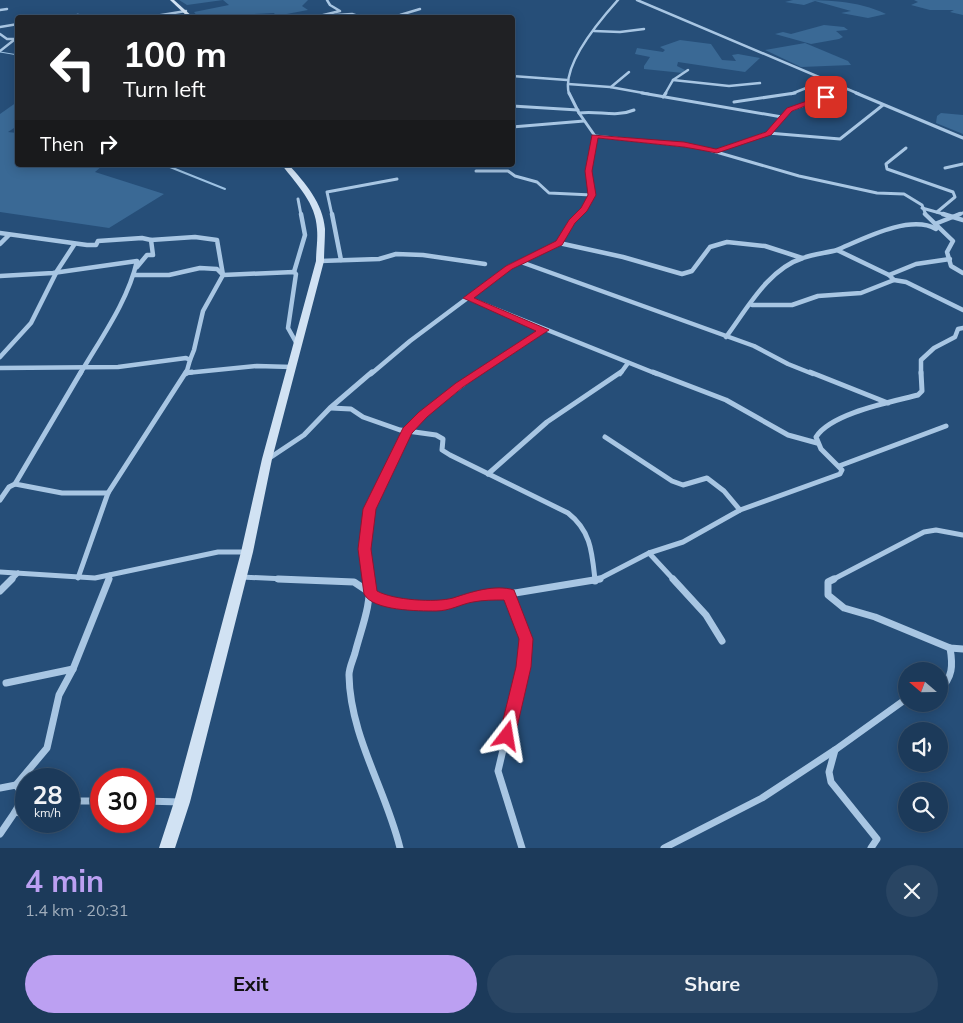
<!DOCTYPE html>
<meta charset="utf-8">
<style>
body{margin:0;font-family:Mulish,sans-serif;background:#294563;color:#f1f3f6;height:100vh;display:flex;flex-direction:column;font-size:19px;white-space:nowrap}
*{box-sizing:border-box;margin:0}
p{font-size:16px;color:#a0adbb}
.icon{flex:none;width:28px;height:28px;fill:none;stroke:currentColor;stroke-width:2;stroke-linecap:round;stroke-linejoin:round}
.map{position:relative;height:848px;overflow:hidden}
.side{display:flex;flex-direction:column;background:#1c3a5a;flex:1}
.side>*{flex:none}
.top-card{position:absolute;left:15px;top:15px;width:500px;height:152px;border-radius:5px;box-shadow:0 2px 12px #0003,0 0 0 1px #3a5470;background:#202124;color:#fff;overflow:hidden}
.needle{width:32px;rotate:290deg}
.buttons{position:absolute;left:898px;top:662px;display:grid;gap:10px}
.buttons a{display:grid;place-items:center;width:50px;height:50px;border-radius:50%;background:#1c3a5a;box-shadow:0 2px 12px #0003,0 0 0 1px #3a5470;font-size:25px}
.speed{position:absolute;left:15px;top:768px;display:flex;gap:10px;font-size:25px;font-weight:700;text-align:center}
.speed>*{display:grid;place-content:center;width:65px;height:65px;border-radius:50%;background:#1c3a5a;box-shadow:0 2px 12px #0003,0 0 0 1px #3a5470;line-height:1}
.speed small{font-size:12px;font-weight:400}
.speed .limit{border:8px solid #d22;background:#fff;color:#111}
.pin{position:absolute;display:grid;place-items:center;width:42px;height:42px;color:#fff;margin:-21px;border-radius:10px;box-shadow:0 2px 8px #0006}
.me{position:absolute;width:55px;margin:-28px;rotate:14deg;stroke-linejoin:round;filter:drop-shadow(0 0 4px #0008)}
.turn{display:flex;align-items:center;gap:18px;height:105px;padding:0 25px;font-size:22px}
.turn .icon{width:65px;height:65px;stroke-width:2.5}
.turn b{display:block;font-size:35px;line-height:42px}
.then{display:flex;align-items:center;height:48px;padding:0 25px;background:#0003;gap:10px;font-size:19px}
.round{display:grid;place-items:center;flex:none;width:52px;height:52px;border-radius:26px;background:#294563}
.headline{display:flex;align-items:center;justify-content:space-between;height:85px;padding:0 25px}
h1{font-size:30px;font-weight:700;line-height:38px;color:#bca0f2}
.button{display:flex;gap:10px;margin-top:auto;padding:10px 25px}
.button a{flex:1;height:58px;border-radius:30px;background:#bca0f2;color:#111;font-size:20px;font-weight:700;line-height:58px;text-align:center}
.button a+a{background:#294563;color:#f1f3f6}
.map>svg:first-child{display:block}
.green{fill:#3a6995}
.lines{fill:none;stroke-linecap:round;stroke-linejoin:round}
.stream-far1{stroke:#9dc2e3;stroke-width:1}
.stream{stroke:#9dc2e3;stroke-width:2}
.street-far4{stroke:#a8c6e3;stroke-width:2.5}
.street-far3{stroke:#a8c6e3;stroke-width:3}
.street-far2{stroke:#a8c6e3;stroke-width:4.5}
.street-far1{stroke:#a8c6e3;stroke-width:5}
.street{stroke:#a8c6e3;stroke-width:7}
.secondary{fill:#d1e2f3;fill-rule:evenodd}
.route{fill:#e11d48;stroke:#92132f}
</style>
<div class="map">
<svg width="963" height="848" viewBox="0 0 963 848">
<rect width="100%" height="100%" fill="#264e78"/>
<g class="green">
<path d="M179,0H308L302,6L308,10L276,16L274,13L198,17L194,12L229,5L223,0L187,5Z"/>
<path d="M793,0C825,0 857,0 886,14L868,18L841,13L851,11L815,1L804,5L785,2Z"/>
<path d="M914,0H963V15L950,12L954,10H930L911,5L918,2Z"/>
<path d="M824,25L844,27L848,30L836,31L843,37L839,39L811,44L775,34L783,32L791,34Z"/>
<path d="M680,40L711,44L722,60L736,61L732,55L738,54L760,58L745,72L678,62L677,66L685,70L683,73L644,69V66L650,57L635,54L637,48L663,52L665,50L660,47Z"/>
<path d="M805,43L848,61L851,65L801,67L765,50Z"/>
<path d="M17,102V126L8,132L17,133L18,165H103L95,172L164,194L109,228L0,212V114Z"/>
<path d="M941,113L963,115V134L936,123L937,116Z"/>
</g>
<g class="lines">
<path class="stream-far1" d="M0,52L18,55"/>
<path class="stream" d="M165,165L225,189"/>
<g class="street-far4">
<path d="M637,0L859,94"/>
<path d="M0,10L7,9"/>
<path d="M336,15L352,14L364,18"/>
<path d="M84,16L86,18"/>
<path d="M58,18L78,15"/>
<path d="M143,18L186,11"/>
<path d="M311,18L340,11L330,5L327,0"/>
<path d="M368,18L400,15L420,9"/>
<path d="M0,27L18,24"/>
<path d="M594,31L620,32L644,29"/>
<path d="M0,34L7,39H18"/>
<path d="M0,51L14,40"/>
<path d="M512,76L567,80"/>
<path d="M673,80L729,86L760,83"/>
<path d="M568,84L610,87L649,94"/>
<path d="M611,87L629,72"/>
<path d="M569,94C561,66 600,20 618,0"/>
<path d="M665,94L673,80L688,70"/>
<path d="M791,94L824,81"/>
<path d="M835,94L846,90"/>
</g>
<g class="street-far3">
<path d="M569,93L579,113L595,136C593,147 589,160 589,172C589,192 596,199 578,215"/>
<path d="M642,93L782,117"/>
<path d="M856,93L963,138"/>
<path d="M663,97L666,93"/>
<path d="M734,102L795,93"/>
<path d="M512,106L578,110"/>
<path d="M579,113C598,110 615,118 634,110"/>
<path d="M512,127L584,121"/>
<path d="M768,133L840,139L883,105"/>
<path d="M595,136L699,147L799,176L877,193L904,194L922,205L926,215"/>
<path d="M906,148L886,164L887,169L953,192L955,197L937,212"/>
<path d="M717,151L768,133L790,110L839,93"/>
<path d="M945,168L963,164"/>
<path d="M476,171H508L515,176L537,182L549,193L592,195"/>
<path d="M298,199L301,215"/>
<path d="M922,208L947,215"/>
<path d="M332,215L327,192L397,179"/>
<path d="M957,215L963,213"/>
</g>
<g class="street-far2">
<path d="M332,214L341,260"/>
<path d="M925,214L953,241L947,252L951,266L963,273"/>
<path d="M943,214L963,220"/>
<path d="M935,224L960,214"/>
<path d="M936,229C910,214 863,239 837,250L889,275L894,280L906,282L963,310"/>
<path d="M0,233L87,245H96L98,241L142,238L151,240L153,255H147L137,267"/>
<path d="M151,240L195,237L217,240L223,275L203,311L194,350L190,360"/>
<path d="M559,243L623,257L682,274L692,271L710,247L727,242L765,246L802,258"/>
<path d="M0,244L9,235"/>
<path d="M320,261L379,259L396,254L423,255L485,264"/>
<path d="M521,262L754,346L788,364L813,374"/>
<path d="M294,272L305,235L301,214"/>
<path d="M134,275H169L200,268L217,269L223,275L294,272L296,274L288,328L297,344"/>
<path d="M889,275L916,264L950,259"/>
<path d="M0,276L53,273L137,261C128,301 101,338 80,374"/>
<path d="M468,298L657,374"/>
<path d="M752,305H792L818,296L861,293L894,280"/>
<path d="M726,337C747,309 768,269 803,258C814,254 826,253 837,250"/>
<path d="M0,357L31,323L57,271L74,245"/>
<path d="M0,368L118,367L186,358L190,360L186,374"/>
<path d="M186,373L257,366L292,367"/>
<path d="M371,374L410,341L509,267L559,243L571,222L579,214"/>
<path d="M477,374L544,330"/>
<path d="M620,374L628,363"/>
<path d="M921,374V360L934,348L955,337L958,329L963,328"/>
</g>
<g class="street-far1">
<path d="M653,372L726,400L788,435L817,443"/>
<path d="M810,372L888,403"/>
<path d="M186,373L192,372"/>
<path d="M331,408L351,409L363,417L400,430L436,435L443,439L442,450L450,455L568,513C591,531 592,552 595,580"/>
<path d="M605,437L672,481L683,485L707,478L724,491L740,510"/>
<path d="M268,459L304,435L330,408L372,372"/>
<path d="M839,466L946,426"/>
<path d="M488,474L547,422L621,372"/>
<path d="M15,484L81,372"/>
<path d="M0,500L9,487L15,484L62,493H108"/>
<path d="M649,553L674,580"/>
<path d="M0,572L95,578L218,552H247"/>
<path d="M241,577L307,580"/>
<path d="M78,578L108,493L186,372"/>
<path d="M11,580L18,573"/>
<path d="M108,580L110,575"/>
<path d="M369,580L365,549L369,509L407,431L423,415L479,372"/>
<path d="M597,580L649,553L683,542L740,510L840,474L842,470L821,449L816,437C831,413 891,402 918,395L922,391L921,372"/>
<path d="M832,580L924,532L936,530L963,535"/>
</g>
<g class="street">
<path d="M278,579L354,582L384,602L436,605L454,603L470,597L509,594L600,579"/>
<path d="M369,579C372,604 361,629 355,653C353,660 349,668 349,675C350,736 386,790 400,848"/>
<path d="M595,579V581"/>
<path d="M673,579L706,615L722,641"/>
<path d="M834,579L828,582V595L844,608L875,617L950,648L963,649"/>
<path d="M0,591L12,579"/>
<path d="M509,594L526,639V653L498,771L522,848"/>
<path d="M6,683L73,669"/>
<path d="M939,690C953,678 953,665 950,648"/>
<path d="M16,785L47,748L59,695L73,669L109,579"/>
<path d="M0,788L16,785L24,796L15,812L26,814"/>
<path d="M69,801H101"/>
<path d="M144,801L181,802"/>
<path d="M0,834L15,812"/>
<path d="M664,848L762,798L835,750"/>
<path d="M871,848L877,839L831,782L829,772L835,750L906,699"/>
</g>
<g class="secondary">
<path d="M170,0H174L194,18H189Z"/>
<path d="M282,165H289C305,183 323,203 325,229C325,240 324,251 324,261L272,459L253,552L217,695L190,802L175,848H159L174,802L203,695L241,552L262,459L316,261C316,251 318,240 317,229C316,203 297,185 282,165Z"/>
</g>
</g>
<path class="route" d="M824,95L829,97L792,111L771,135L717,153L684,147L598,138L592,171L596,195L587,211L575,223L562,245L512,269L474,298L549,330L463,387L427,417L412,433L376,509L371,549L377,591C393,600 435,603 453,598C471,592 495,584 514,590L533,639L531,667L515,736L512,741L507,743L501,741L499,736L516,667L519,639L504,600C494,600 483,600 473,602C461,604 450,611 436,611C418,611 373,611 364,594L358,549L363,509L403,428L419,412L456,383L536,331L463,298L506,266L556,241L569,220L581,208L588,195L585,171L592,135L684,142L716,149L766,132L787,108Z"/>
</svg>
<div class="buttons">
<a><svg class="needle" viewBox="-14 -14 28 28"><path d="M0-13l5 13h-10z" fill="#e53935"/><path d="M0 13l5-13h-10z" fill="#a0adbb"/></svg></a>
<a><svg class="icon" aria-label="sound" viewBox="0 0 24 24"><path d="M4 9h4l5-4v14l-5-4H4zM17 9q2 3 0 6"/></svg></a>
<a><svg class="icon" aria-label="search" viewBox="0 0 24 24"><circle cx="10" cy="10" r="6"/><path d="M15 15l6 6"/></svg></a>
</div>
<div class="speed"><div>28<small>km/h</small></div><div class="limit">30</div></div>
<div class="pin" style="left:826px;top:97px;background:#d93025"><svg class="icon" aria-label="arrive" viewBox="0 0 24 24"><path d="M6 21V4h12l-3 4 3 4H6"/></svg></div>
<svg class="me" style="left:507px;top:736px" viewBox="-20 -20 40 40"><path d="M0-17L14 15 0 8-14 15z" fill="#e11d48" stroke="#fff" stroke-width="4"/></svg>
<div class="top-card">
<div class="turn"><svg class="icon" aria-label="left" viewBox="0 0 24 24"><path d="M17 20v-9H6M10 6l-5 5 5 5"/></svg><div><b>100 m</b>Turn left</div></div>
<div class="then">Then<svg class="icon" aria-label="right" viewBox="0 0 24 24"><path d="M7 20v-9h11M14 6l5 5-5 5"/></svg></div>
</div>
</div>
<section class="side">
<div class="headline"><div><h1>4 min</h1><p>1.4 km · 20:31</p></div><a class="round"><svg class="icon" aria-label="close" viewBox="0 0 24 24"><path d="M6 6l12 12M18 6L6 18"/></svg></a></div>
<div class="button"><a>Exit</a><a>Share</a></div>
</section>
